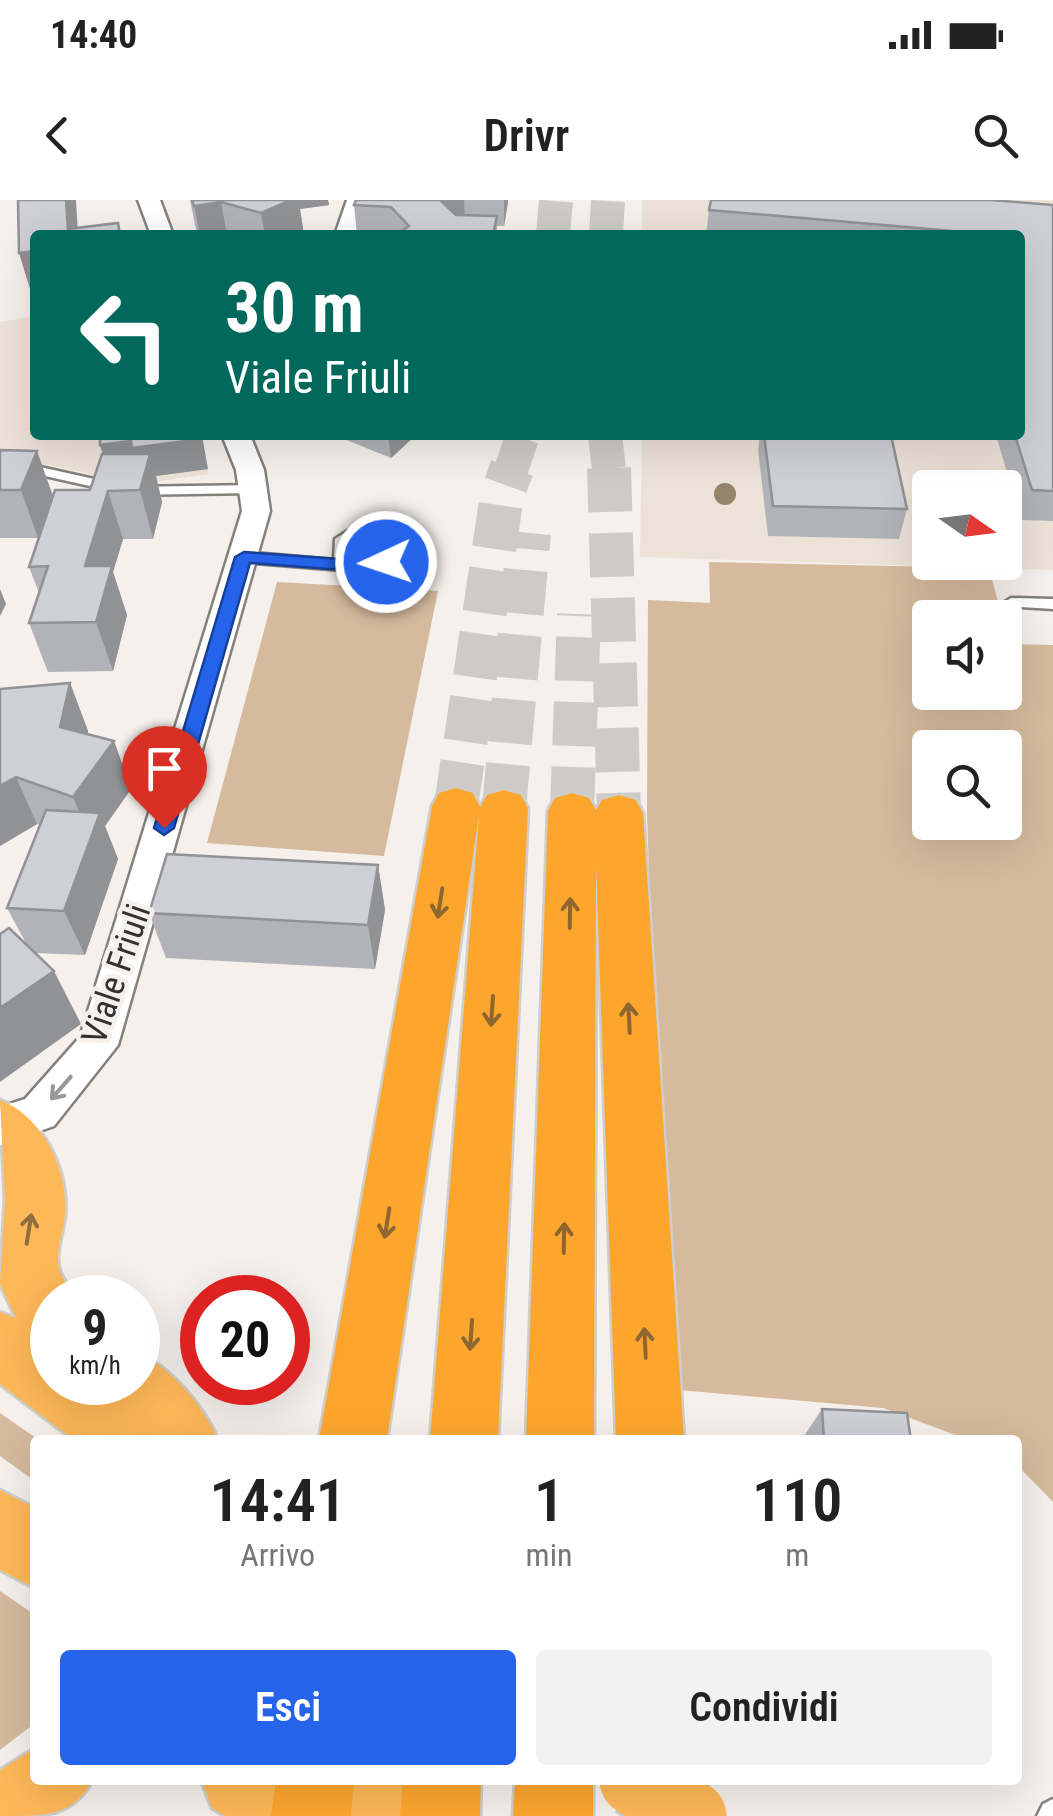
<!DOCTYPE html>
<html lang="it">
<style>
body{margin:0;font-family:"Roboto Condensed",sans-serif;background:#f2f2f2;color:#222;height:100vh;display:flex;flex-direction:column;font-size:38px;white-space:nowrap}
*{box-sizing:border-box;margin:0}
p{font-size:32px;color:#767676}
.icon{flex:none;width:55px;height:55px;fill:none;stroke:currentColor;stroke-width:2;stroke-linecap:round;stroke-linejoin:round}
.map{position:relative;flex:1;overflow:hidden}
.panel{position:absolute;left:30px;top:1235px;width:992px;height:350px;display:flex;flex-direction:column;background:#fff;border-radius:10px;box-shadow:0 10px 40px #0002}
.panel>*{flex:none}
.top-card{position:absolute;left:30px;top:30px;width:995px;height:210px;border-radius:10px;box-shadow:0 10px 40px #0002;background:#00695c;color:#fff;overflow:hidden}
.needle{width:65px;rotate:104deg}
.controls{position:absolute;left:912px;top:270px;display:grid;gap:20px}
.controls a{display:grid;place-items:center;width:110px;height:110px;border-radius:10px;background:#fff;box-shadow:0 10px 40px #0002;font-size:50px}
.speed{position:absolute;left:30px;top:1075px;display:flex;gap:20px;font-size:50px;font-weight:700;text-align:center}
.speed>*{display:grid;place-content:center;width:130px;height:130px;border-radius:50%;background:#fff;box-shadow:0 10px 40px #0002;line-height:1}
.speed small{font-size:25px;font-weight:400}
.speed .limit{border:15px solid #d22;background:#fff;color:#111}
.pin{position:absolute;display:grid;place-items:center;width:85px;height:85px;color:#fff;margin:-102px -42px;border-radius:50% 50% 50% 0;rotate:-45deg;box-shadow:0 0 10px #0007}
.pin .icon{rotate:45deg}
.me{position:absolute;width:110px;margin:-55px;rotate:267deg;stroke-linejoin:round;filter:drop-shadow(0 0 8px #0008)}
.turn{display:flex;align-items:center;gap:35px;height:210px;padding:0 30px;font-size:45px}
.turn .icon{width:130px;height:130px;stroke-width:2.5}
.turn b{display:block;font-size:70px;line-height:85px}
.eta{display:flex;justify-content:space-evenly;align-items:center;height:170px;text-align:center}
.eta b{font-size:60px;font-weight:600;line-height:70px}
.primary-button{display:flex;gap:20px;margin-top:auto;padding:20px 30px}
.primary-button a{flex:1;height:115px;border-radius:10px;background:#2563eb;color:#fff;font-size:40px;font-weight:600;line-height:115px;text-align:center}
.primary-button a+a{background:#f2f2f2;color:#222}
.status{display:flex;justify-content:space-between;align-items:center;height:70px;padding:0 50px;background:#fff;direction:ltr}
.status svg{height:28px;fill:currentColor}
header{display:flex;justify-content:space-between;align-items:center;height:130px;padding:0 30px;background:#fff;font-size:45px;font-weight:600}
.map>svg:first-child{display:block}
.built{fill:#ede2d7;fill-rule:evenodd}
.green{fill:#d5ba9d;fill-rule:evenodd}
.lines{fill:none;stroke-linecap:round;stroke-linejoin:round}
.motorway-tunnel-far1{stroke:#cecac5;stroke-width:34;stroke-dasharray:34 18;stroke-linecap:butt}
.motorway-tunnel{stroke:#cecac5;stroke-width:44;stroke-dasharray:44 21;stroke-linecap:butt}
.service-casing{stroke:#84807b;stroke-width:5}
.minor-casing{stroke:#84807b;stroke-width:5}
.trunk-casing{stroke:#cececd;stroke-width:5}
.motorway-casing{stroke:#cececd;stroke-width:5}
.service{fill:#fff;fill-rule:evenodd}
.minor{fill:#fff;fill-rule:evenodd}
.trunk{fill:#feb858;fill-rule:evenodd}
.motorway{fill:#fda62e;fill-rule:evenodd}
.trunk-bridge-casing{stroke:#cececd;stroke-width:76;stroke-linecap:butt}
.trunk-bridge{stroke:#feb858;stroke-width:71}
.tree{fill:#95836c}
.wall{fill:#b2b3b8}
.shaded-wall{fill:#919296}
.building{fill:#cfd0d6;stroke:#919296;stroke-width:2.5}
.oneway{stroke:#8e662f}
.oneway2{stroke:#999897}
.oneway3{stroke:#8e6e41}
.route{fill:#2563eb;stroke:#184099;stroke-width:2.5}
.labels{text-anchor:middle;stroke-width:9;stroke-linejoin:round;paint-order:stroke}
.street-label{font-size:35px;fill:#33312f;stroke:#f5f0eb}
</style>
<div class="status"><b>14:40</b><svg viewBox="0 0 49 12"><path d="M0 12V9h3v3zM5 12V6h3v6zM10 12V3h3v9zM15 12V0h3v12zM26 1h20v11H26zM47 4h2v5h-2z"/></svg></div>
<header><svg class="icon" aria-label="back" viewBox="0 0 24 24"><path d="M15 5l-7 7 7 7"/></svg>Drivr<svg class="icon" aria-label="search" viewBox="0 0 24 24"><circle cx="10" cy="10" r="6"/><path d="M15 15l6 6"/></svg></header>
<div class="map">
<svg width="1053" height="1616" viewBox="0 0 1053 1616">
<rect width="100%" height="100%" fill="#f5f0eb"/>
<g class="built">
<path d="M642,0H1053V370L640,357L642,235H1020V35H642ZM930,288H1005V362H930Z"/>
<path d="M35,116V235H199L209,274L139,284L0,255V122Z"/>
</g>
<g class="green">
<path d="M709,362L989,368L1002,417L930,418V492H1005V431L1008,444L1053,445V1302L1018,1266V1240H969L883,1208L667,1189L647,614L648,400L710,403ZM930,548H1005V622H930Z"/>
<path d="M277,382L438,391L384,656L207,643Z"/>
<path d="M0,1213L39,1240H35V1281L0,1256Z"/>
<path d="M0,1391L35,1415V1523L0,1550Z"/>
</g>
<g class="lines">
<g class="motorway-tunnel-far1">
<path d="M553,35L556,0"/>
<path d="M606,35L608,0"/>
<path d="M605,235L609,270"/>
<path d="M511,270L523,235"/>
</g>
<g class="motorway-tunnel">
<path d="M609,268L619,613"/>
<path d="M456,606L502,295L512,268"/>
<path d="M504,608L529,333"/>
<path d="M572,611L579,414"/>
</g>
<defs>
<g id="service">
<path d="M0,258L130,287L253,285L260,289L253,293L130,295L0,266Z"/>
<path d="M370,326L390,331L404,345L391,365L367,372L243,362L236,357L243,352L334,360L335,339L349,330ZM363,335L380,337L389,345L381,359L367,362L346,361L347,344Z"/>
<path d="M1011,398L1053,399V409L1006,406L1003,403Z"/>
<path d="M1053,1599V1616H1037L1043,1604Z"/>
</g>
<g id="minor">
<path d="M138,0H160L173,35H151Z"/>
<path d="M347,0H369L357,35H335Z"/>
<path d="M222,235H250L264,270L270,311L118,845L54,926L0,945V907L25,899L80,837L242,311L236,270Z"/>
</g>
<g id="trunk">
<path d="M0,900C43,916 69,971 65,1016C63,1034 54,1054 60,1071C63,1081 72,1089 77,1098H52V1182H138V1153C171,1167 205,1208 218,1240H74L0,1184V1112L16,1118L0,1084L5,1000Z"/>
<path d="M0,1290L35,1308V1388L0,1370Z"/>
<path d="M35,1548V1580H93C72,1616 50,1616 0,1616V1570Z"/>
<path d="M201,1580H413L424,1588L436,1616H225L212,1608Z"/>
</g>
<g id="motorway">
<path d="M456,588L473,593L480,607L487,595L504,590L521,595L528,608L498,1240H430L479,615L387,1240H319L432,606L439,593Z"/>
<path d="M572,593L589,598L596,610L602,600L619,595L636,600L643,613L684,1240H616L596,664L594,1240H526L548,611L555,598Z"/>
<path d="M276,1580H354L351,1616H271Z"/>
<path d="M403,1580H481L480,1616H400Z"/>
<path d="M515,1580H593V1616H513Z"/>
</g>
</defs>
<use href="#service" class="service-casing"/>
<use href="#minor" class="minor-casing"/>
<use href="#trunk" class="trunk-casing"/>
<use href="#motorway" class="motorway-casing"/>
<use href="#service" class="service"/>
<use href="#minor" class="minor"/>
<use href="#trunk" class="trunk"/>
<use href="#motorway" class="motorway"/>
<defs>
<path id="trunk-bridge" d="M635,1580L691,1616"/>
</defs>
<use href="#trunk-bridge" class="trunk-bridge-casing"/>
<use href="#trunk-bridge" class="trunk-bridge"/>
</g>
<circle class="tree" cx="725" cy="294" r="11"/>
<g class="wall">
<path d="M190,0H328L329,5L300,9L304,35H197Z"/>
<path d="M356,0H508V4L504,26H497V35H357L354,5Z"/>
<path d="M1053,5V321L1021,320L996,235H1020V35H706L709,10Z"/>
<path d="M343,235H466V238L415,236L391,258L344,239Z"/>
<path d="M760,235H891L907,309L899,339L768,336L758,250Z"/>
<path d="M100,245L208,269L156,276L162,302L153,339H123L113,372L127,415L113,471L48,472L29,423L39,393L29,367L38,338H0V250L53,296L90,290L103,254Z"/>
<path d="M70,483L88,531L87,534L114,541L131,589L105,626L118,659L85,755L34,753L81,824L27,745L7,708L40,625L37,624L0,646V489Z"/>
<path d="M378,665L385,710L375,769L166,758L149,713Z"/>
<path d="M822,1209L911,1240H804V1236Z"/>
</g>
<g class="shaded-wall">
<path d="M66,0H76L78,35L68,29Z"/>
<path d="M275,0H328L329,5L300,9L304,35H265L261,13Z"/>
<path d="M436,0H464L465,25Z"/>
<path d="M504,0H508L504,26Z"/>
<path d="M221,2L227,35H200L194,6Z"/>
<path d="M35,51V99H33L19,53Z"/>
<path d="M202,235L208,269L156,276L162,302L153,339L140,290L109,275L100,245Z"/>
<path d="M388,235H415V236L391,258Z"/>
<path d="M37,251L54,299L38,338L21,290Z"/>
<path d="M108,291L123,339L113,372L127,415L113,471L96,422L85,366Z"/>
<path d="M0,389L6,404L0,416Z"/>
<path d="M70,483L88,531L79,574L60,527Z"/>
<path d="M114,541L131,589L105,626L118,659L85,755L64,711L90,638L73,597Z"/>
<path d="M16,577L37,624L0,646V586Z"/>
<path d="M378,665L385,710L375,769L368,725Z"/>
<path d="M54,771L81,824L0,882V808Z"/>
</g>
<g class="building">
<path d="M18,0H66L68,29L118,23L120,35H35V51L19,53Z"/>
<path d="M192,0H291L261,13L221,2L194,6Z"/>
<path d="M356,0H440L456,15L497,16L493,35H396L409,26L391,7L354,5Z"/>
<path d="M711,0H991L1053,5V291L1032,290L1015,235H1020V35H953L952,31L709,10Z"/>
<path d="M100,235H200L201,239L132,248L131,241L100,245Z"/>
<path d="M764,235H891L907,309L773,306Z"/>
<path d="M0,250L37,251L21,290H0Z"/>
<path d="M102,254H150L140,290L108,291L85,366H112L96,422L29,423L48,366L29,367L55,290H90Z"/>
<path d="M70,483L60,527L114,541L73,597L16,577L0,586V489Z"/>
<path d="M46,610L100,613L64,711L7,708Z"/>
<path d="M167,654L378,665L368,725L149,713Z"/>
<path d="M9,728L54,771L0,808V734Z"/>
<path d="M822,1209L907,1213L911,1240H824Z"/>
</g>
<defs><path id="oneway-shaft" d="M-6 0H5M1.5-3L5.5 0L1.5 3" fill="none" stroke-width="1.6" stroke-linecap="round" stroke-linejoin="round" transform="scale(2.5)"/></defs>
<g class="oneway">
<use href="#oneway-shaft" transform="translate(440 703) rotate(99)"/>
<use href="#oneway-shaft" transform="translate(570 713) rotate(-89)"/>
<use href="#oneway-shaft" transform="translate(492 811) rotate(94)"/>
<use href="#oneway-shaft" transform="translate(629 818) rotate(-93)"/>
<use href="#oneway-shaft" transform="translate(387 1023) rotate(99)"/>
<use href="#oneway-shaft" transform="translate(564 1038) rotate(-89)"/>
<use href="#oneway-shaft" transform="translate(471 1135) rotate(94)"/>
<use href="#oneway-shaft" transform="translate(645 1143) rotate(-93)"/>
</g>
<use class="oneway2" href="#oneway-shaft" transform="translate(61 888) rotate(131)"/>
<use class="oneway3" href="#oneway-shaft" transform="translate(29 1029) rotate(-81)"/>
<path class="route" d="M244,352L367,361L386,357L395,362L367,372L250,363L174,628L164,635L154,628L235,357Z"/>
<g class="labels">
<g class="street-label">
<text transform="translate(116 774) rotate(-71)" y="12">Viale Friuli</text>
</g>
</g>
</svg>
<div class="controls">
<a><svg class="needle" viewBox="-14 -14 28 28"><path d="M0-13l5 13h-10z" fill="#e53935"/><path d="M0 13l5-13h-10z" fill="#767676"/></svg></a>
<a><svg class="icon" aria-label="sound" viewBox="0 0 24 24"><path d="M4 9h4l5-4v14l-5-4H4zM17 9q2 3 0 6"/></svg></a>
<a><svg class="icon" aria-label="search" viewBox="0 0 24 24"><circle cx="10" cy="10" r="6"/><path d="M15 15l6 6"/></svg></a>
</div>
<div class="speed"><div>9<small>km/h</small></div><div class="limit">20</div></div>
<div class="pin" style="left:164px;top:628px;background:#d93025"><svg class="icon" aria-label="arrive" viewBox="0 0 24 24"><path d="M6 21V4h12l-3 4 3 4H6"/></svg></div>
<svg class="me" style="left:386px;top:362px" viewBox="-20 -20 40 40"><circle r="17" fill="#2563eb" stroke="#fff" stroke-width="3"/><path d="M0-11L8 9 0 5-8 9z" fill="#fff"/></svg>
<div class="top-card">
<div class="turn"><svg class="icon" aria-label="left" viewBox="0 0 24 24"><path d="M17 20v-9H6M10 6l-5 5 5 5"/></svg><div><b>30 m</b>Viale Friuli</div></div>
</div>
<section class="panel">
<div class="eta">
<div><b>14:41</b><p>Arrivo</p></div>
<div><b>1</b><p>min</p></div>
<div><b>110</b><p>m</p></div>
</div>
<div class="primary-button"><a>Esci</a><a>Condividi</a></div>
</section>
</div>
